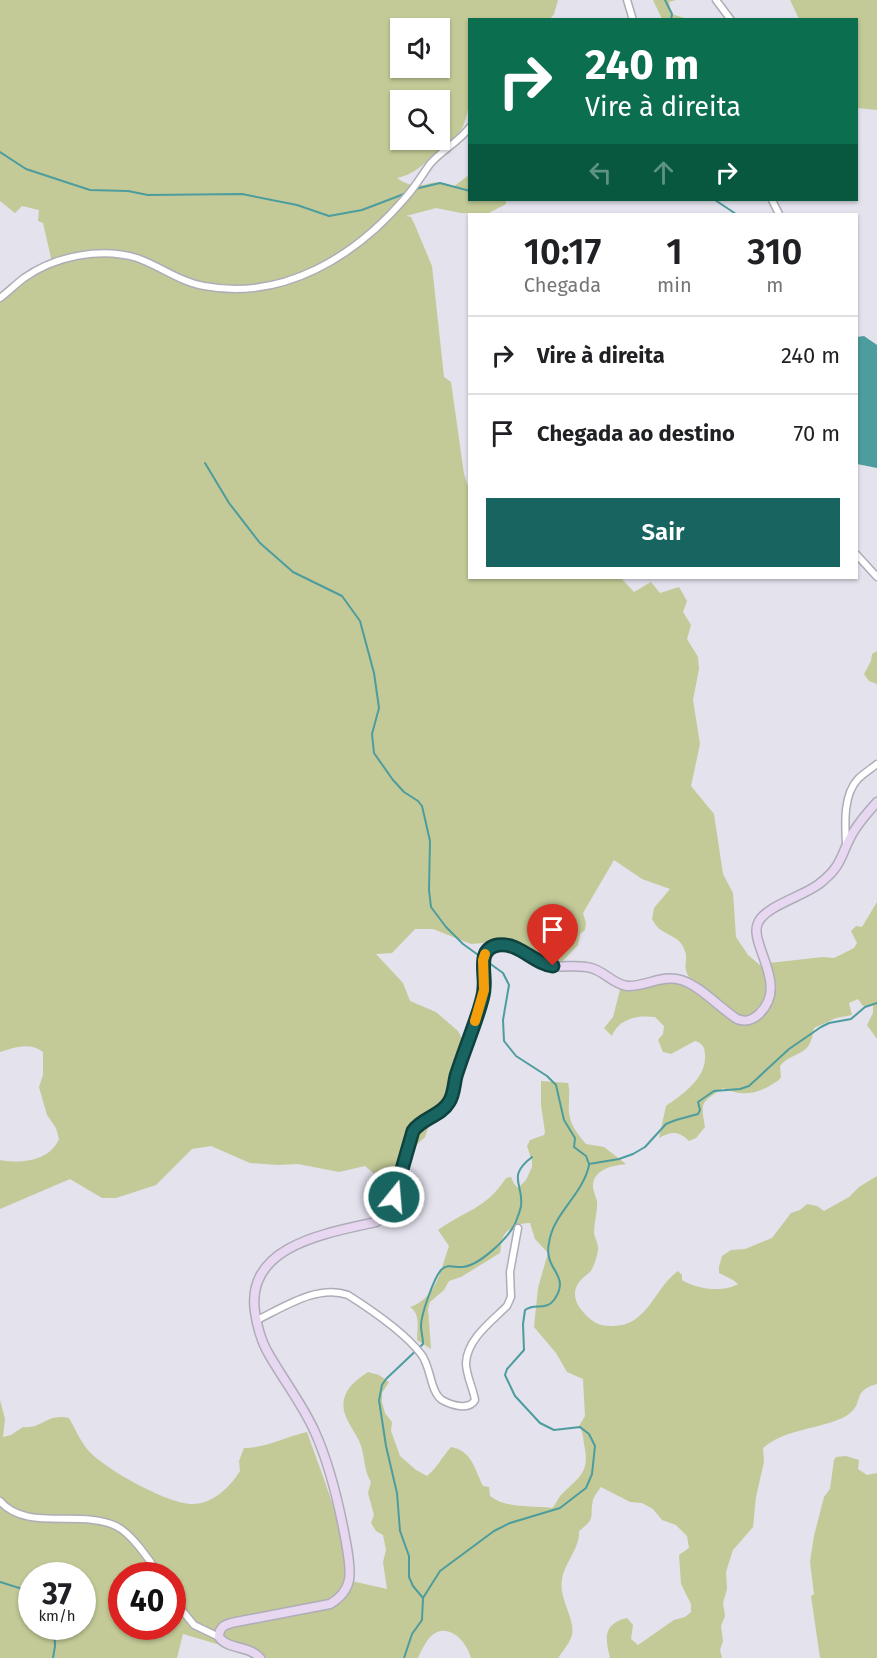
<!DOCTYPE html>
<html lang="pt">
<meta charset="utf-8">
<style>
body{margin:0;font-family:"Fira Sans",sans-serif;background:#f6f6f6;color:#202124;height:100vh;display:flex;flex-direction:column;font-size:22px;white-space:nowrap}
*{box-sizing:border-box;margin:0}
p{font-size:20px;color:#757577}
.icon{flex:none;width:33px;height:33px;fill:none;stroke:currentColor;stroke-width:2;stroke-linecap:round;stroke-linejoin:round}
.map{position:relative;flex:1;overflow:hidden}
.details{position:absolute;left:468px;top:213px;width:390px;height:366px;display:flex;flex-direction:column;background:#fff;border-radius:0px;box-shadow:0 2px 4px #0004}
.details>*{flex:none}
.hud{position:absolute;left:468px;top:18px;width:390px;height:183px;border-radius:0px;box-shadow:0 2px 4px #0004;background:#0b6e4f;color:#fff;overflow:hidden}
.controls{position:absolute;left:390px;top:18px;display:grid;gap:12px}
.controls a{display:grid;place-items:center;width:60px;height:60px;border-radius:0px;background:#fff;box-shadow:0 2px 4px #0004;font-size:30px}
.speed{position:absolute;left:18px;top:1562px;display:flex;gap:12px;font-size:30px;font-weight:700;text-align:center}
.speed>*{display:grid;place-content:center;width:78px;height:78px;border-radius:50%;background:#fff;box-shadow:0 2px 4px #0004;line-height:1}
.speed small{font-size:15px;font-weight:400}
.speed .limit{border:9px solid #d22;background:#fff;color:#111}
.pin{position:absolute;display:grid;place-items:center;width:51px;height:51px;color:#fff;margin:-62px -26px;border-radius:50% 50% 50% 0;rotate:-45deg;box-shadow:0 0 6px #0007}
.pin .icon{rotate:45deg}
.me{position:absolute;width:66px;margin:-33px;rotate:17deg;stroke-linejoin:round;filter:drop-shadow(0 0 4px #0008)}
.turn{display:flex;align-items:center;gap:21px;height:126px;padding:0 18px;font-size:27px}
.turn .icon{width:78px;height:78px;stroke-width:2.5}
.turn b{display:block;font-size:42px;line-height:51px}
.lanes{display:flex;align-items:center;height:57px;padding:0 18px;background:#0003;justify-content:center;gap:30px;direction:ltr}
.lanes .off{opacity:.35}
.eta{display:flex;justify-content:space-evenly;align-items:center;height:102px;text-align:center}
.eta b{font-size:36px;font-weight:600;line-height:42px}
.primary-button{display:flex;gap:12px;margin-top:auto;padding:12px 18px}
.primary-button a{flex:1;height:69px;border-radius:0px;background:#176460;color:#fff;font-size:24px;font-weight:600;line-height:69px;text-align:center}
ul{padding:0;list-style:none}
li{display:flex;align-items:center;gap:18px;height:78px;padding:0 18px;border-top:2px solid #e0e0e0}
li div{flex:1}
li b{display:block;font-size:22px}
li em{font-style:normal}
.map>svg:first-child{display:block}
.green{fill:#c3ca97;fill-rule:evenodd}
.water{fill:#4d9c9e}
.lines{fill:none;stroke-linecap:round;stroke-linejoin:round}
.stream{stroke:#4d9c9e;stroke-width:2}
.street-casing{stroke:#aeadb7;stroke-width:9}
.secondary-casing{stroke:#aeadb7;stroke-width:11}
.street{stroke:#fff;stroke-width:6}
.secondary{stroke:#e7d7f1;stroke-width:8}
.route-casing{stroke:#0f413e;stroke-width:15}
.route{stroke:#176460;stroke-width:10}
.slow{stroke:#f59e0b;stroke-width:10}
</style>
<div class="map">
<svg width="877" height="1658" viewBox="0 0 877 1658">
<rect width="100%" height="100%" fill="#e3e2ed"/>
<g class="green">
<path d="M0,0H558L554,14L550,19L470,20C469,47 476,112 459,133C452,140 442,147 434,154C423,165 413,175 397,178C424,197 430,173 453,187L469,175L470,200H506V204L487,214L461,213L436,208L406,216L411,217L414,223L432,266L444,377L451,382L464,474L468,486L469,487L470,578H621L634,592L651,582L660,593L679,587L687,601L683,612L691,625L687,639L698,657L699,669L693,700L700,744L691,786L714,814L723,874L733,893L736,937L748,955L761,966L769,963L823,957L834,958L854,948L857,943L851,931L856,926L862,927L877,902V1039L867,1025L873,1013V1005L863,1006L858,999L849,1003L852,1015L836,1018L814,1028C810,1059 795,1049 780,1066L781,1077L779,1080C760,1093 744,1098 723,1088C702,1103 700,1100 705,1127L696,1138L689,1141C679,1131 672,1131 659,1138L666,1106C682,1095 707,1078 705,1055C705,1047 702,1043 695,1041L671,1054L663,1052L658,1040L663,1034L664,1026L655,1017C638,1015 619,1018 612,1036L604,1028L613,1017L622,982C635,983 655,980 666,973L669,976L690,979C681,964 689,962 685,951C680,937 671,937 661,930C657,928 654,922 652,919L654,908L670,889L642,879L614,860L583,913L586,923L585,930L580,934L578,945L561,963C546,962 537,961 531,947L508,941L471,944L433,929H415L392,953L376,954L403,983L410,1001L436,1012L458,1031L471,1055L465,1063L457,1093L430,1122L425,1137L411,1150L401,1186L385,1183L365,1166L339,1172L298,1164L277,1165L250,1163L211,1146L192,1149L156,1185L116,1198H102L70,1179L0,1209V1160C21,1164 50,1161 59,1139L56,1128L47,1115L39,1087L43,1075V1052C30,1042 15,1047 0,1052V295L52,262L43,223L38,221L39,210L22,206L15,213L0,201ZM400,28H440V68H400ZM400,100H440V140H400Z"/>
<path d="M653,0H676L669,2L671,14L688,19H662Z"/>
<path d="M790,0H877V110L857,108L856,20L799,19Z"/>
<path d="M877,651V684L869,681L864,674L871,661L872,654Z"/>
<path d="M541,1081L568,1083C570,1091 569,1095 569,1103C567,1121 576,1132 586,1144L604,1147L626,1164C612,1166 592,1169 593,1188C594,1193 596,1197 597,1201C598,1211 594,1222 594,1233C595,1239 599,1245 598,1250C597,1257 594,1267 590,1272C587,1275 583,1277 580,1281C571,1291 575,1304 584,1313C592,1322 599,1326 611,1326C648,1327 653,1289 678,1271L682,1275V1280C696,1289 723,1293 738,1284L733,1280L719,1273V1267L722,1256L731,1250L745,1249L772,1238L791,1213L800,1210L807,1204L817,1206L824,1211L849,1197L859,1187L877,1176V1384C873,1385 867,1387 864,1390C856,1396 861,1407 846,1416C820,1430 786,1428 763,1448L764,1462L756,1497L753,1527L733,1550L726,1572L727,1589L723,1603L725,1616L721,1626L723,1641L720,1650L722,1658H610C605,1638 603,1624 627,1618L633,1625L631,1639L638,1645L674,1620L685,1617L691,1612V1604L681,1584L679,1555L689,1548L687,1536L676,1525L662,1520L653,1509L642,1503L630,1502L601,1487C598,1491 594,1496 593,1500C589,1519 597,1517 579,1531C580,1548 565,1562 562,1579C558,1601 578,1621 571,1638C568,1645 562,1652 558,1658H471C467,1641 447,1620 430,1637C425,1643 421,1651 418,1658H251L244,1652L183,1634L177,1658H0V1400L5,1419L3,1437L11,1435L23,1427C41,1430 46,1413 69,1418C75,1428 80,1441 88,1450C103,1468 169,1505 193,1504C213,1504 230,1487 240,1471L239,1461L244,1448C266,1448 285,1437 307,1432C325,1483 344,1526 347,1580L387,1589L383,1562L386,1550L383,1535L376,1531L371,1523L374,1515L368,1493L371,1482C364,1471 365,1458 361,1446C358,1436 352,1430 348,1421C336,1399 349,1384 368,1372L379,1375L389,1382L382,1393V1402L385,1413L392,1422L391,1431L400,1456L416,1470L427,1476C437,1468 442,1457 451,1447C472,1451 474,1468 483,1486L489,1487L490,1496C507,1509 531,1505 552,1508C557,1503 558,1497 563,1493C581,1475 590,1472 584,1444C583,1437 583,1432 579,1426L585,1416L583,1379L567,1372L556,1353L534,1327L538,1288L548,1253L535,1239L530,1223C521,1222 507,1228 503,1237C501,1242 501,1248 500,1253L461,1277L449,1281L444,1290L430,1302L428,1309L431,1349L417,1340C417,1329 421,1314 410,1307C436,1299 441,1269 449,1246L438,1230C466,1210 486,1209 506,1178L511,1177L514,1184L518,1188L526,1180L532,1167V1161L527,1146L530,1140L544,1135L545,1132L541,1105ZM32,1575H82V1626H32ZM122,1575H172V1626H122Z"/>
<path d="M846,1456L859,1460L858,1469L867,1475L877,1473V1658H820L811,1596L814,1594L810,1562L814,1536L824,1497L830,1489L834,1460L836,1457Z"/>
</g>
<path class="water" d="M864,336L877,345V468L857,464V337Z"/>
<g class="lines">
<g class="stream">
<path d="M665,0L672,14L671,20"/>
<path d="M0,152L26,169L90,190L128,191L148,195L242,194L297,205L329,216L362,210L404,194"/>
<path d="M415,189L440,183L470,191"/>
<path d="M715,200L736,214"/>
<path d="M205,463L229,503L260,543L293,572L342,596L360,621L374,673L379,708L372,734L374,753L393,780L404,792L418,801L422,806L430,841L429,890L431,907L446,927L463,944L481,957"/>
<path d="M485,960L503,973L509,985L503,1020L504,1041L516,1056L547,1076L556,1085L564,1120L575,1138L574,1147L586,1156L589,1164"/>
<path d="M589,1164L619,1159L633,1154L645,1147L666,1124L676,1120L698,1114L700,1110L698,1102L714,1091L740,1089L749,1086L789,1049L821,1027L829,1023L851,1019L865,1007L877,1003"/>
<path d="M0,1582L32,1592"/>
<path d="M423,1598L413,1586L409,1577V1556L400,1531L397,1493L386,1446L379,1400L382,1385L386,1379L423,1344C423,1337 421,1332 421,1326C421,1314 434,1278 441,1270C448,1263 455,1268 463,1267C480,1265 507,1239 515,1224C517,1218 520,1212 521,1206C524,1184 506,1177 532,1157"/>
<path d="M53,1658L55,1646L54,1626"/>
<path d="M404,1658L412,1634L422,1620L423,1598L440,1571L494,1531L510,1523L560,1508L586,1488L592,1474L595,1446L589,1434L580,1427L554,1430L540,1423L515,1396L505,1375L507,1369L524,1350L523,1324L525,1310C534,1303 546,1311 554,1300C569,1279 551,1271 549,1257C548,1253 548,1247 549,1243C553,1213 583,1195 589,1165"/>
</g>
<defs>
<g id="street">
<path d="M627,0L633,20"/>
<path d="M716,0L731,20"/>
<path d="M772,200L779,214"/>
<path d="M0,298C8,292 16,284 24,278C55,256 101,247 137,258C160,266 180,282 204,286C284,301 356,256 406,197C415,187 422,175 430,164C442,150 459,142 470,127"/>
<path d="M856,554L877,577"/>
<path d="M846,844C845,823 843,795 858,779C864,773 871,769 877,764"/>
<path d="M257,1320C284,1307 318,1284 348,1295C370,1309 405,1333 421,1354C431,1366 430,1392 442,1400C451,1405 469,1411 475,1400C473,1388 466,1375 466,1363C467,1339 492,1321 507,1306L511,1297L510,1272L518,1228"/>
<path d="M0,1501C26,1532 81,1509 116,1526C131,1533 150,1560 159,1575"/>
<path d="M172,1598L194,1625L219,1637"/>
</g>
<path id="secondary" d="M260,1658C249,1645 228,1650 219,1637C219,1626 226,1624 236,1622L330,1604C354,1590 351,1572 347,1548C340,1508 331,1467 314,1430C301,1402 282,1378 267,1351C261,1340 257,1325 255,1312C245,1245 328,1233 376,1222C396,1213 408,1152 413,1131C422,1118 440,1116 449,1103C454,1096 454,1085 456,1077C463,1052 474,1028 481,1003C483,997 485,991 485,985C485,975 479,959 488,950C508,932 530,963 550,966C563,968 578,964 591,968C604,971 613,984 627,986C646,987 662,974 681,980C699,985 720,1008 737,1019C745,1022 751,1021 758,1015C791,986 748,944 758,923C765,906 804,896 819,884C844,865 840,854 854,831C860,821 869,811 877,802"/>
</defs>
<use href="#street" class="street-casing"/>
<use href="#secondary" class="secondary-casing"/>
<use href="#street" class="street"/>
<use href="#secondary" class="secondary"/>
</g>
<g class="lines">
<defs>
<path id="route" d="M394,1197L413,1131C422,1118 441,1116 449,1102C454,1095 454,1084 456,1076C463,1054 472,1032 479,1010C481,1003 484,995 484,988C486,973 476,949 498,945C519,942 534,964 553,966"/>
</defs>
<use href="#route" class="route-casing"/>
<use href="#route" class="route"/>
<path class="slow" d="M475,1021L484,990L483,960L485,954"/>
</g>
</svg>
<div class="controls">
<a><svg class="icon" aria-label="sound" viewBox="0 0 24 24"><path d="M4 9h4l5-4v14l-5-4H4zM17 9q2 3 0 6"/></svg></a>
<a><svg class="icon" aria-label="search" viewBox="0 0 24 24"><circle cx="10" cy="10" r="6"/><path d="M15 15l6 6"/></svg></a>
</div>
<div class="speed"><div>37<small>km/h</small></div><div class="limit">40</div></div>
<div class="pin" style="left:553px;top:966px;background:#d93025"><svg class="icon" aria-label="arrive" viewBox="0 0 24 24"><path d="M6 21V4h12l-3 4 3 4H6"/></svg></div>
<svg class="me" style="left:394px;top:1197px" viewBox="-20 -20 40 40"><circle r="17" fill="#176460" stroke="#fff" stroke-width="3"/><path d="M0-11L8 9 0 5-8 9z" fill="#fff"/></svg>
<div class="hud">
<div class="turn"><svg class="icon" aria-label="right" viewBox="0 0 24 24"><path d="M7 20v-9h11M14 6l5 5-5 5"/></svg><div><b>240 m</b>Vire à direita</div></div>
<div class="lanes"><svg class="icon off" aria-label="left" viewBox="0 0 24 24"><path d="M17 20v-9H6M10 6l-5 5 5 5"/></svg><svg class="icon off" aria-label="ahead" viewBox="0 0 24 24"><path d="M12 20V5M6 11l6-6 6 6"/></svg><svg class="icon" aria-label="right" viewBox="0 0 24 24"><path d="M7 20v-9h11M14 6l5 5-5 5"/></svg></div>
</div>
<section class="details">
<div class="eta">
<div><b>10:17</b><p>Chegada</p></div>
<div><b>1</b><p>min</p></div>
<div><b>310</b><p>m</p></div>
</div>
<ul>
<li><svg class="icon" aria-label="right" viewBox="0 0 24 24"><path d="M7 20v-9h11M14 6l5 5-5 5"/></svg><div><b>Vire à direita</b></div><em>240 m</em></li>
<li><svg class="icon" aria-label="arrive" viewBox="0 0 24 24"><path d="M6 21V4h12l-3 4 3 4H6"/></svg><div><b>Chegada ao destino</b></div><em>70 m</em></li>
</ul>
<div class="primary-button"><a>Sair</a></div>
</section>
</div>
